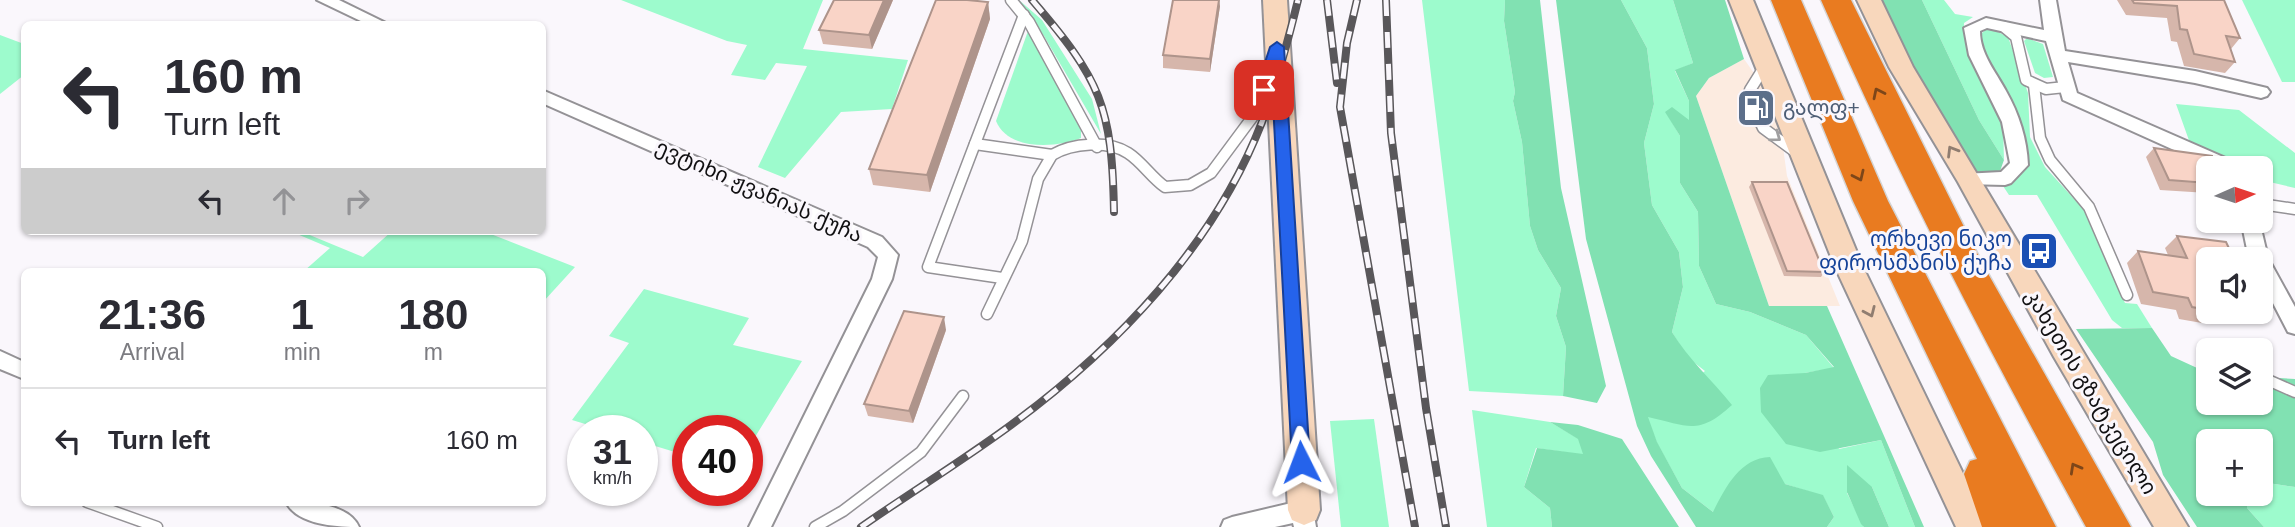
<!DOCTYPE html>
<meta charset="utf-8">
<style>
body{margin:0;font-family:Helvetica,"Noto Sans Georgian",sans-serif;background:#f2f2f3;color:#2b2b33;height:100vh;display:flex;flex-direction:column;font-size:26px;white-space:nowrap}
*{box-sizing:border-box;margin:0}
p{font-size:23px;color:#7c7c81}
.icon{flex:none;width:38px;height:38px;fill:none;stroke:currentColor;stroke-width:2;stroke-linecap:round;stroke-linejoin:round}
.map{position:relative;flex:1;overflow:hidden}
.side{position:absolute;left:21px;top:268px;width:525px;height:238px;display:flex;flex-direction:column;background:#fff;border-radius:10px;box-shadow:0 2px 5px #0004}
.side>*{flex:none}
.top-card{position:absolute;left:21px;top:21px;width:525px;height:214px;border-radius:10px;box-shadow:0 2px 5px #0004;background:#fff;color:#2b2b33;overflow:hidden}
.needle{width:46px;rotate:87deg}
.fabs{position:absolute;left:2196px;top:156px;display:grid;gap:14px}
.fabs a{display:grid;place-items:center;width:77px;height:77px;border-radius:10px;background:#fff;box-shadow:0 2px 5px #0004;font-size:35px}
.speed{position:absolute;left:567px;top:415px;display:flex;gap:14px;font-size:35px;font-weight:700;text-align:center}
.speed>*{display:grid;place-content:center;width:91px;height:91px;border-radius:50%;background:#fff;box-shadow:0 2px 5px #0004;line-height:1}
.speed small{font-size:18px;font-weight:400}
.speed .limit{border:10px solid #d22;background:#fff;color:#111}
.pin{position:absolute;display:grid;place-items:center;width:60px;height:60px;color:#fff;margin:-30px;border-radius:14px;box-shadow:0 4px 10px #0006}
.me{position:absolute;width:77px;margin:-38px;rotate:357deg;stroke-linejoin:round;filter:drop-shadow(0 0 5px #0008)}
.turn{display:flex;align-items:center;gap:24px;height:147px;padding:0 28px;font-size:32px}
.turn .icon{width:91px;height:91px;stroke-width:2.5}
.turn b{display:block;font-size:49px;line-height:60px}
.lanes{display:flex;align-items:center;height:66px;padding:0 28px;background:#0003;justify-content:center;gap:35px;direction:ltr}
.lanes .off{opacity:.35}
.eta{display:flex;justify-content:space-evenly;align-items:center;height:119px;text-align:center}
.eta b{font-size:42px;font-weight:700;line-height:49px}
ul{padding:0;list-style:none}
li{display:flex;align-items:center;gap:21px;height:105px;padding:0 28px;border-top:2px solid #e1e1e2}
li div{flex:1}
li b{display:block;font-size:26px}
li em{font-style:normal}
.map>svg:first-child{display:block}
.commercial{fill:#fcebe0}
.green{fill:#9dfbcd}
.forest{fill:#81e1b2}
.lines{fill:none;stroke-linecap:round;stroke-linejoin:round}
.lane-casing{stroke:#949296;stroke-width:13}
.street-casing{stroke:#949296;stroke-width:4}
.secondary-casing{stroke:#949296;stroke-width:4}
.highway-casing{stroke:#d4d4d4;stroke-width:3}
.lane{stroke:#fff;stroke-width:10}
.street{fill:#fff;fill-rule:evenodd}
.secondary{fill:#f8d7bc;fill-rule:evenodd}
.highway{fill:#e97b20;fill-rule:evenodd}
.rail-casing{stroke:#59575a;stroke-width:8}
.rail{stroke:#faf7fc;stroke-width:5;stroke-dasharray:16;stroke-linecap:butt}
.wall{fill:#d6b6ab}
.shaded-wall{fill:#ae948b}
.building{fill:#f9d4c7;stroke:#ae948b;stroke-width:2}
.oneway{stroke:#7d4619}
.oneway2{stroke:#a09fa0}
.oneway3{stroke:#907d70}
.route{fill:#2563eb;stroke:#184099;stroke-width:2}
.labels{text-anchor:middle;stroke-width:6;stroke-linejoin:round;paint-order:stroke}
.service-label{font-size:21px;fill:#4e5e75;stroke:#faf7fc;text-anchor:start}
.street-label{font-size:21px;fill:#111012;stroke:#faf7fc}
.transit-label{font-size:21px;fill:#164399;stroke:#faf7fc;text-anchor:end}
</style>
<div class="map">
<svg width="2295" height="527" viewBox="0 0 2295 527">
<rect width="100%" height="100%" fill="#faf7fc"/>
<path class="commercial" d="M1744,59L1773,100L1779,118L1787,176L1840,306H1769L1696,96L1709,78Z"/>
<g class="green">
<path d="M621,0H823L803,49L908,60L892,109L841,112L785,178L758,167L807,66L776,63L765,80L731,75L747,45L727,41Z"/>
<path d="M1019,0L1042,20L1092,99L1101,134L1044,36Z"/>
<path d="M1422,0H1505L1504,21L1515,92L1513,101L1522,142L1530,226L1538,250L1561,288L1556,316L1566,347L1563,396L1469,391Z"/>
<path d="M1621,0H1673L1693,63L1675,71L1689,101V121L1666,112L1680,136V183L1698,212L1699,266L1716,304L1750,312L1806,335L1834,368L1805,373L1839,449L1881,440L1915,527H1889L1872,487L1847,493L1864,527H1827L1834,517L1823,496L1785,484L1713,512L1682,488L1657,443L1647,417L1705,371L1687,357L1672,332L1683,287L1679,252L1652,205L1644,143L1654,104L1647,48Z"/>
<path d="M1922,0H1944L1955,14L1973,17L1964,23V37L2003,125L2004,160L1979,120Z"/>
<path d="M2242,0H2295V82H2282Z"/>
<path d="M1992,29L2008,37L2028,93L2030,137L2045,167L2085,211L2125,303L2137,304L2152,328H2122L2112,320L2037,195H2009L2003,186L2016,180L2024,167L2009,104L1978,37L1985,30Z"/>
<path d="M1028,31L1081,130V138C1057,148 1008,151 996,121Z"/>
<path d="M0,35L24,44V75L0,94Z"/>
<path d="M2027,38L2043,44L2053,77L2044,78L2035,73L2024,41Z"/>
<path d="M2176,104L2239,110L2295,153V188L2261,180V168H2238L2191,146Z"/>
<path d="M290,231H300L363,257L392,231H483L575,267L543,302L542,271H304L330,248Z"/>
<path d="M644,289L749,318L733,345L802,361L747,450V430H688V456L642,442V430H605L572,420L629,343L609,336Z"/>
<path d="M1472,410L1550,422L1579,439L1584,455L1536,448L1524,487L1550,508L1552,527H1487Z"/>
<path d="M1374,419L1389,527H1341L1330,421Z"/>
<path d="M2261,482L2295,487V527H2264L2247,508V494H2261Z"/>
</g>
<g class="forest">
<path d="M1505,0H1540L1561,188L1606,386L1597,403L1563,396L1566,347L1556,316L1561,288L1538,250L1530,226L1522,142L1513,101L1515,92L1504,21Z"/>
<path d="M1556,0H1621L1647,48L1654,104L1644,143L1652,205L1679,252L1683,287L1672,332C1688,359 1712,380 1732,405C1698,436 1689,426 1648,417L1657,442L1682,488L1713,512C1725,488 1740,458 1770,457L1785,484L1823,495L1834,517L1827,527H1696L1651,456L1637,426L1586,239Z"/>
<path d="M1673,0H1725L1744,59L1709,78L1696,96L1769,306H1827L1924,527H1915L1881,440L1820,452L1786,444L1761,412L1760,388L1768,375L1805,373L1834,367L1806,335L1750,312L1716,304L1699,266L1698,212L1680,183V136L1665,112L1672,107L1689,120V101L1675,70L1693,63Z"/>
<path d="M1879,0H1922L1979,120L2004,160L2000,171L1969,173Z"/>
<path d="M2152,328L2171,356L2208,373V402H2261V377L2295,379V487L2261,482V441H2208V494H2247V508L2264,527H2197L2163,475L2153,442L2076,329Z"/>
<path d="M1550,422L1578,425L1622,439L1679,527H1552L1550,508L1524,487L1537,448L1583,454L1578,439Z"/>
<path d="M1847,465L1872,487L1889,527H1864L1861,524L1847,492Z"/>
</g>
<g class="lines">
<defs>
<g id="lane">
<path d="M1011,0L1029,22L1097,147"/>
<path d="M2004,27L2016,37L2026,80L2046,89L2065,87"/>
<path d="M2034,85L2040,138L2050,160L2089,207L2127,295"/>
<path d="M1753,103L1750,90L1765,66"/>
<path d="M1756,113L1763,128L1797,153"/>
<path d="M975,144L1052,155"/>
<path d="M2261,204L2295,209"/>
<path d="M1002,278L928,267L1024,15"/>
<path d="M987,314L1022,241L1038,179L1052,155C1072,143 1108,140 1128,153C1142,162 1151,177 1165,187L1190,185L1211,173L1257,111L1271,67"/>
<path d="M2261,377L2295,392"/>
<path d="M87,502L157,527"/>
<path d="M815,527L843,511L921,452L963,396"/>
</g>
<g id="street">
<path d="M317,0H339L388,24H367Z"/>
<path d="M2040,0H2056L2065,51L2195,71L2267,88L2270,92L2267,96L2261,98L2195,83L2068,62L2077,93L2237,163L2240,168H2214L2063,100L2046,41L1987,28L1980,31C1980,54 1996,72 2006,91C2019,114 2027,139 2028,165L2011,183L2005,185L1963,184L1960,179L1963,174L2001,172L2010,163L2002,122L1969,55L1964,28L1986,18L2044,30Z"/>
<path d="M542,90L882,237L898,255L892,279L771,527H749L872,279L878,257L868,247L542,103Z"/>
<path d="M2241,220H2259L2268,258L2295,307V334L2288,332L2261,280V259H2249Z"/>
<path d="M0,351L24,362V379L0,369Z"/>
<path d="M1304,500L1312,503L1316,527H1294L1293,523L1275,527H1221L1224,520L1232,517Z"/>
<path d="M286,502C309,502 348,503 359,527C337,527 297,525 286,502Z"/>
</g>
<g id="secondary">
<path d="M1263,0H1287L1320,510L1316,520L1304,525L1292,520L1288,510Z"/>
<path d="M1729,0H1753L1863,267L1989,527H1956L1835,267Z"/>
<path d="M1857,0H1881L1913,67L2188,527H2154L2054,357L1958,182L1889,67Z"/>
</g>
<g id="highway">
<path d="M1771,0H1801L1888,201L2056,527H1982L1964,474L1970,461L1977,459L1853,201Z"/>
<path d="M1821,0H1851L1982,263L2131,527H2086C1991,355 1900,180 1821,0Z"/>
</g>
</defs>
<use href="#lane" class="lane-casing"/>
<use href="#street" class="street-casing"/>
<use href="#secondary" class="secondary-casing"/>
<use href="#highway" class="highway-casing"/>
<use href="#lane" class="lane"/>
<use href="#street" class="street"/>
<use href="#secondary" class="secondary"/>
<use href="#highway" class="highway"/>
<defs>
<g id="rail">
<path d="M1032,0C1101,80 1112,106 1114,212"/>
<path d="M1327,0L1337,83"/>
<path d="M1357,0L1347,43L1340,107L1415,527"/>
<path d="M1386,0L1391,133L1426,408L1446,527"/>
<path d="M861,527C910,493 962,461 1011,425C1116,348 1214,246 1262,122C1277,82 1288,41 1298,0"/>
</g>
</defs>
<use href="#rail" class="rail-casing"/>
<use href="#rail" class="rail"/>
</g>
<g class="wall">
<path d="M893,0L872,49L823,44L819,30Z"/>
<path d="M2117,0H2224L2240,38L2231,49L2235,62L2225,73L2184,66L2177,42L2171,41L2167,18L2126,15Z"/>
<path d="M988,2L990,19L930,192L873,185L869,169Z"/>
<path d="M1220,6L1210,72L1163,68V55Z"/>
<path d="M2154,148L2208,168V193L2160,190L2146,157Z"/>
<path d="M1752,182L1824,272L1821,277L1784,276L1749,187Z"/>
<path d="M2177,236L2208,259V312H2250L2239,322L2208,317L2202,323L2179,319L2176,310L2141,304L2127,263L2138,251L2168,255L2165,248Z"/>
<path d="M946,330L913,423L868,416L864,404Z"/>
</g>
<g class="shaded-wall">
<path d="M884,0H893L872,49L869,35Z"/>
<path d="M1219,0L1220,6L1210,72V59Z"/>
<path d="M988,2L990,19L930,192L927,175Z"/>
<path d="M944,317L946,330L913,423L909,411Z"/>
</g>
<g class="building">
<path d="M834,0H884L869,35L819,30Z"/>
<path d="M936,0H967L988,2L927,175L869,169Z"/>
<path d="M1173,0H1219L1210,59L1163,55Z"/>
<path d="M2132,0H2224L2240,38L2226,36L2235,62L2194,54L2187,30L2180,29L2177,6L2134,3Z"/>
<path d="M2154,148L2212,156L2214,168H2208V183L2169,180Z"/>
<path d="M1752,182H1787L1824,272L1787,271Z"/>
<path d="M2177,236L2226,242L2234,259H2208V310L2192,307L2188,298L2153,292L2138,251L2187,258Z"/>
<path d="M904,311L944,317L909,411L864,404Z"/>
</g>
<defs><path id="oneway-chevron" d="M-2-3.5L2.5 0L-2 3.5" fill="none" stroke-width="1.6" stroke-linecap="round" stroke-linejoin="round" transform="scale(1.75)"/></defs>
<g class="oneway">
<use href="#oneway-chevron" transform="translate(1878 93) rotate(-116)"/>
<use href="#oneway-chevron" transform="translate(1859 176) rotate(65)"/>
<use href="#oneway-chevron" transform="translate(2075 468) rotate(-119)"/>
</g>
<use class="oneway2" href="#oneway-chevron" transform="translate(1776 137) rotate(36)"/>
<g class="oneway3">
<use href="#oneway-chevron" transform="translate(1952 151) rotate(-121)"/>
<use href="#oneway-chevron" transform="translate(1870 312) rotate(66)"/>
</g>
<path class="route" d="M1277,42L1284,47L1310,462L1301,469L1292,462L1272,84L1268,93H1259L1256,90L1270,47Z"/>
<defs>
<symbol id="fuel-square" viewBox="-11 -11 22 22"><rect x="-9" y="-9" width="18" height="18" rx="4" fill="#5c6f8a" stroke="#faf7fc"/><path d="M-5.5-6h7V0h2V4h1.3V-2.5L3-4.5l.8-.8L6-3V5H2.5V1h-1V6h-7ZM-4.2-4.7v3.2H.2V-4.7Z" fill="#fff"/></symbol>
<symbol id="bus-square" viewBox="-11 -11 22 22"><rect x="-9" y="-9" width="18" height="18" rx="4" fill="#1a4fb4" stroke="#faf7fc"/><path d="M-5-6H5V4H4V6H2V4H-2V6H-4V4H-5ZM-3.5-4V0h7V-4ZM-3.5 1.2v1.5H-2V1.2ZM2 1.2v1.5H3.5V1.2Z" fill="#fff"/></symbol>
</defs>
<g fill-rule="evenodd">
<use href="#fuel-square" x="1734" y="86" width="44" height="44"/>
<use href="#bus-square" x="2017" y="229" width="44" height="44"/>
</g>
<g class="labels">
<g class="service-label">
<text x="1783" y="115">გალფ+</text>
</g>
<g class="street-label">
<text transform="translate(759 191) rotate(24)" y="7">ევტიხი ჟვანიას ქუჩა</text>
<text transform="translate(2091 392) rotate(59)" y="7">კახეთის გზატკეცილი</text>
</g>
<g class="transit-label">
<text x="2012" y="246">ორხევი ნიკო<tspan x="2012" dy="24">ფიროსმანის ქუჩა</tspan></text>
</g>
</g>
</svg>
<div class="fabs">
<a><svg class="needle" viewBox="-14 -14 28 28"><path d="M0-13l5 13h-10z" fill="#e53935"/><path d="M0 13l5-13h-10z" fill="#7c7c81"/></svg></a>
<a><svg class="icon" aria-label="sound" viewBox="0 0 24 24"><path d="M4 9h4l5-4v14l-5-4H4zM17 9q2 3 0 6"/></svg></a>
<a><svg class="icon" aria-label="layers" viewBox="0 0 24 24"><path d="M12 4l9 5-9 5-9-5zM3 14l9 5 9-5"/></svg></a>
<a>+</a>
</div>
<div class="speed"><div>31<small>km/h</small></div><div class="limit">40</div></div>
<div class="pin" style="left:1264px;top:90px;background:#d93025"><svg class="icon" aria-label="arrive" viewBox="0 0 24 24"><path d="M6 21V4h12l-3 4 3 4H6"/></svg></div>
<svg class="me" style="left:1301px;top:462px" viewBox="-20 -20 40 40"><path d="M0-17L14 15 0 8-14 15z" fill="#2563eb" stroke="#fff" stroke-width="4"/></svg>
<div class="top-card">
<div class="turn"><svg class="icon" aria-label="left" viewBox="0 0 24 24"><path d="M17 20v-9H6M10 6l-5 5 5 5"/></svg><div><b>160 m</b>Turn left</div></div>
<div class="lanes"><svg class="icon" aria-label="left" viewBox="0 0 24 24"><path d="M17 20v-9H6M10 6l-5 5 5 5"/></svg><svg class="icon off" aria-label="ahead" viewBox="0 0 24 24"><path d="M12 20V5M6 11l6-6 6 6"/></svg><svg class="icon off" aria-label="right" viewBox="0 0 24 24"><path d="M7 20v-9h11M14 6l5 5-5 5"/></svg></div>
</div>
<section class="side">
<div class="eta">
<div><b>21:36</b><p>Arrival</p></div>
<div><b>1</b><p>min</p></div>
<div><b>180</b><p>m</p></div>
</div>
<ul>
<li><svg class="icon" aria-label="left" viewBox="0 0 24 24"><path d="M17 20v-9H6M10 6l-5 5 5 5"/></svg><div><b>Turn left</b></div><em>160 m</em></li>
</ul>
</section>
</div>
